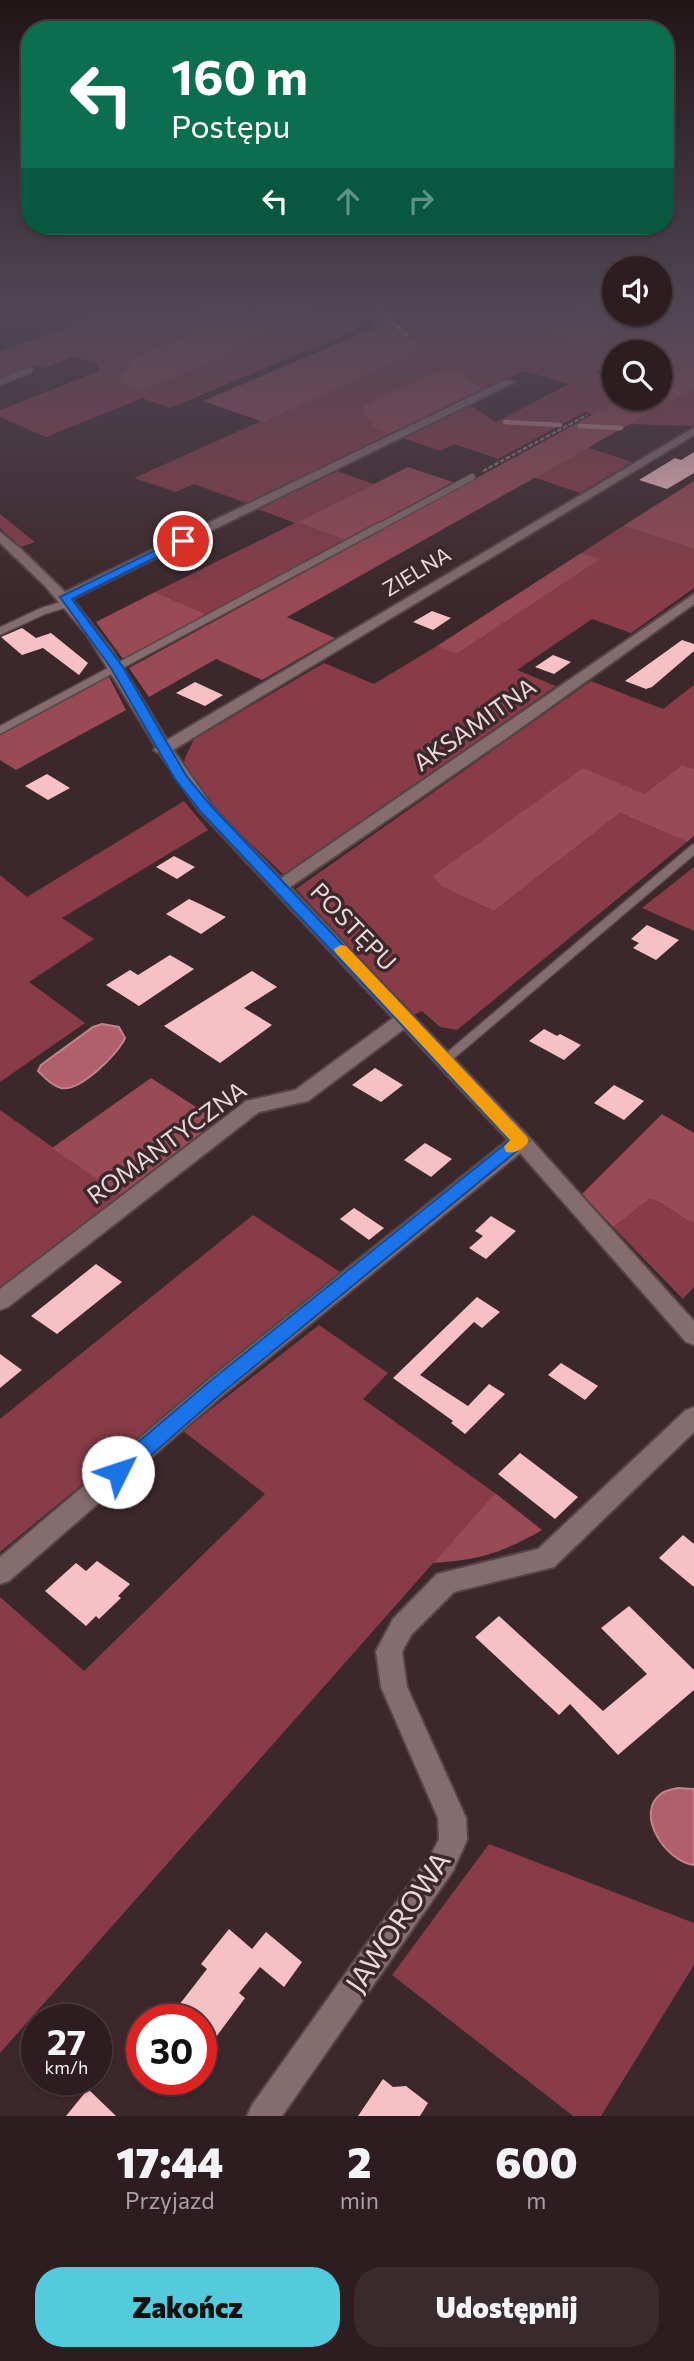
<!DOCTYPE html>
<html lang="pl">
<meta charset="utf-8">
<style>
body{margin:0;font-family:Commissioner,sans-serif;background:#392a2d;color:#f1f3f6;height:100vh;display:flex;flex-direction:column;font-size:26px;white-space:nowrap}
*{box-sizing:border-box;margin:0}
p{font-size:23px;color:#a7a2a5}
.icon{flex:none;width:38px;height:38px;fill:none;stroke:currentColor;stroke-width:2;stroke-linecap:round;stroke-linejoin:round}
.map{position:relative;height:2116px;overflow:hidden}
.side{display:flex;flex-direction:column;background:#2d1d20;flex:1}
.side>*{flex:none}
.hud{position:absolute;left:21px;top:21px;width:653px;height:214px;border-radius:28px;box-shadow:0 2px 5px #0004,0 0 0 2px #483b3e;background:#0b6e4f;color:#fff;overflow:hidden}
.controls{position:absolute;left:602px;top:256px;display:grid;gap:14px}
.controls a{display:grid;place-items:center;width:70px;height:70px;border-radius:50%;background:#2d1d20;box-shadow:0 2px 5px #0004,0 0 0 2px #483b3e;font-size:35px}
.speed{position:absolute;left:21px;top:2004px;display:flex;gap:14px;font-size:35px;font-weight:700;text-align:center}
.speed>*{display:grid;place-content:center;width:91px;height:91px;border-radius:50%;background:#2d1d20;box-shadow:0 2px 5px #0004,0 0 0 2px #483b3e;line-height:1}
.speed small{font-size:18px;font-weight:400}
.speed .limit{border:10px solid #d22;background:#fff;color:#111}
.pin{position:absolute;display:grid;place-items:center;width:60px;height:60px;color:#fff;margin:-30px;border:4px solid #fff;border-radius:50%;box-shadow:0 2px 7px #0007}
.me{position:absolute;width:77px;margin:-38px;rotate:49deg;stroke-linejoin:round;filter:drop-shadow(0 0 5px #0008)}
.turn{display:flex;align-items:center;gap:24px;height:147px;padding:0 35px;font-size:32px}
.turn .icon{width:91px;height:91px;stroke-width:2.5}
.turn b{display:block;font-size:49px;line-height:60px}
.lanes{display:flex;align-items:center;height:66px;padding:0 35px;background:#0003;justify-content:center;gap:35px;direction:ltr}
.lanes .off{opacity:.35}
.eta{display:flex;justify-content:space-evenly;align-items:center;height:119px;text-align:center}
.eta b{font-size:42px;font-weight:800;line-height:49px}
.cta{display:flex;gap:14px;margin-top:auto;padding:14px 35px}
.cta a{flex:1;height:80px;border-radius:28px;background:#54cadd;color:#111;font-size:28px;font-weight:800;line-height:80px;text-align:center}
.cta a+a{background:#392a2d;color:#f1f3f6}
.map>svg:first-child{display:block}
.green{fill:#883c48}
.forest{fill:#984a55}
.water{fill:#b1606b;stroke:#c1848c;stroke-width:2}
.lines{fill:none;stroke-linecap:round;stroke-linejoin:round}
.stream{stroke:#c1848c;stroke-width:4.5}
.building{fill:#f7c0c5}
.service-far2-casing{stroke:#564446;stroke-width:8}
.service-far1-casing{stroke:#564446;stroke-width:10}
.service-casing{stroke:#564446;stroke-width:12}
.minor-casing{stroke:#564446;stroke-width:4}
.path{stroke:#8f7d7f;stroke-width:2.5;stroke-dasharray:4.5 2;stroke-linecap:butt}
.service-far2{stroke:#856c6e;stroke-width:6}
.service-far1{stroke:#856c6e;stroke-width:7}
.service{stroke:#856c6e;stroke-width:9}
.minor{fill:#856c6e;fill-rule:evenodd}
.route{fill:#1a73e8;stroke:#114b97;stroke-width:2}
.slow{fill:#f59e0b}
.labels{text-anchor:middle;stroke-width:7;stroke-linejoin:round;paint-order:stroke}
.far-street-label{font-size:21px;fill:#e7d9da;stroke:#3c272a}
.street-label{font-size:24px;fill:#e7d9da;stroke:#3c272a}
.near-street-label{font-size:28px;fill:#e7d9da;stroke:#3c272a}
</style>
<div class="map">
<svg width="694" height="2116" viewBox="0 0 694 2116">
<rect width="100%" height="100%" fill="#3c272a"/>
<g class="green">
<path d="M109,311H194L224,321L135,357L246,347L237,344L312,311H363L364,323L361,328L170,408L142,398L46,437L0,417V410L97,372L98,364L74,356L44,368L35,365L0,379V352Z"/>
<path d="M369,311H574L550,322L578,341L566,354L649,313L694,311V321L634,352H614V362L596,372L614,386V397H625L593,415L585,412L498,459L454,444L440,451L403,438L471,406L496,422L569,384L524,371L483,390L465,375L376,429L390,434L246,503L194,484L176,492L134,478L426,347L398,334L386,323L371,330L374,324Z"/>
<path d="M694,388V426L628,424Z"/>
<path d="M586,447L632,462L580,493L533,477Z"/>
<path d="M337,471L374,484L299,522L346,540L208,615L155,592L295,523L258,509Z"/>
<path d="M0,514L35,542L21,547L0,528Z"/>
<path d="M623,526L694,549V588L631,633L592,619L517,670L556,686L284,875L224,818L183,767L185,758L194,739L324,663L374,684L437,646L456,653L599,559L581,553Z"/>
<path d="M591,681L663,709L694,685V769L682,765L644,794L442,887L494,911L620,813L687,842L457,1030L440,1027L422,1011L413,1015L296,889Z"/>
<path d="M184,801L208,830L62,918L94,939L29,982L85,1023L0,1082V875L27,897Z"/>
<path d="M694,867V931L642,908Z"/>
<path d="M0,1110L122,1196L0,1289Z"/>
<path d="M650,1199C667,1203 677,1217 694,1223V1287L683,1299L613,1227Z"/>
<path d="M253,1215L340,1272L0,1552V1419Z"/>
<path d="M319,1325L388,1373L363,1399L495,1493L0,2053V1597L84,1671L265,1494L183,1431Z"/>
<path d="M489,1844L694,1923V1965L601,2116H573L392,1975Z"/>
</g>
<g class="forest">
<path d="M194,311H312L238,344L247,347L143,390L119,381L135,357L223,321Z"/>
<path d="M574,311H614V313H649L566,354L555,351L577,341L555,334L550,322Z"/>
<path d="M694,321V388L287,617L335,638L262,680L216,659L149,697L129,668L625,397H660V352H634Z"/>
<path d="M386,323L398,334L427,347L263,422L203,401Z"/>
<path d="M449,367L465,375L483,390L390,434L376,429L363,412L366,405Z"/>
<path d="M408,467L453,482L346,540L298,522Z"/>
<path d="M694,481V549L623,526Z"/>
<path d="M581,553L600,559L456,654L437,646Z"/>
<path d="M155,592L208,615L123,659L96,622Z"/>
<path d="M108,675L126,710L16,770L0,760V733Z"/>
<path d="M682,765L694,769V836L687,842L620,813L494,911L442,887L433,876L583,768L644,794Z"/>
<path d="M151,1078L221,1123L122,1196L52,1148Z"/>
<path d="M662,1114L694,1133V1223C677,1217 667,1203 650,1199L613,1227L582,1194Z"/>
<path d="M495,1493L542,1530C502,1553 479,1560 433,1563Z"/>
</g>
<g class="water">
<path d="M102,1024L119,1027L125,1038C118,1054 80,1092 61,1088C52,1086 44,1077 38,1071L41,1065L93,1027Z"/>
<path d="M678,1788L694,1789V1865C666,1862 633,1813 662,1793C666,1790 674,1789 678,1788Z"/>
</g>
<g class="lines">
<g class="stream">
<path d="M378,311L407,335"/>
<path d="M505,422L560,425"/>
<path d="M580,426L621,428"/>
</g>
</g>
<g class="building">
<path d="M694,452V473L667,489L639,480L675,458L681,460Z"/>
<path d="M432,611L451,618L433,630L413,622Z"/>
<path d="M22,628L36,638L51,633L88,663L79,675L43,648L22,655L1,637Z"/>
<path d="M682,640L694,644V651L652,687L646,689L625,681Z"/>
<path d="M553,655L571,662L554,674L535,667Z"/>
<path d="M195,682L223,695L205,706L176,693Z"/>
<path d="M47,774L70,788L48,800L25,786Z"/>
<path d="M174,856L195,867L177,879L156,867Z"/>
<path d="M189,899L200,904L226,917L201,934L166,914Z"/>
<path d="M647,925L679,940L656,960L633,948L639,943L631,939Z"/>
<path d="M170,955L194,969L139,1006L106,985L130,970L138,975Z"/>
<path d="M252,971L277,987L244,1008L272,1025L220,1063L164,1026Z"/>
<path d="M544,1029L557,1036L560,1034L581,1045L564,1060L529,1041Z"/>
<path d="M375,1068L403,1085L381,1102L352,1085Z"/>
<path d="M614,1085L644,1101L624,1120L594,1103Z"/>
<path d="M425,1143L452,1159L431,1177L404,1160Z"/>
<path d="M354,1208L384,1228L369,1240L340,1219Z"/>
<path d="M491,1216L516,1231L486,1259L469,1248L483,1236L475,1231Z"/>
<path d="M96,1264L122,1282L57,1334L31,1316Z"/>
<path d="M477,1297L500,1312L482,1328L474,1322L420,1375L468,1406L489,1384L505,1394L465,1434L451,1423L453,1421L393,1378Z"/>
<path d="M0,1354L22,1370L0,1388Z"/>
<path d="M561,1363L598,1386L585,1400L548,1375Z"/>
<path d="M520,1453L578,1497L555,1519L498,1474Z"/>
<path d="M683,1535L694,1544V1587L659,1558Z"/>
<path d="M97,1561L130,1584L118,1596L121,1598L99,1619L96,1616L86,1626L45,1591L76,1563L86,1571Z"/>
<path d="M629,1606L694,1670V1690L618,1755L570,1704L559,1715L475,1637L499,1616L603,1711L647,1674L601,1628Z"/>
<path d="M229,1929L252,1949L266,1932L302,1962L284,1987L260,1967L239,1993L245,1998L216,2037L201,2024V2020H196L179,2005L207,1969L201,1964Z"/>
<path d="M383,2079L393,2087L406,2086L428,2103L420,2116H358Z"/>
<path d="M88,2089L116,2116H66Z"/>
</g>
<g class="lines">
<defs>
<g id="service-far2">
<path d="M0,382L30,370"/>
<path d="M377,528L472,477"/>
</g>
<g id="service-far1">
<path d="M0,631L43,611L69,603"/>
<path d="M0,730L380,526"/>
</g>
<path id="service" d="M445,1060L694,849"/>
<g id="minor">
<path d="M505,380L515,382L72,599L112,650L167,740L694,428V435L173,750L213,807L281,878L694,594V604L511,735L290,887L528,1136L694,1321V1345L686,1342L520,1153L223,1395L9,1581L0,1584V1557L207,1381L508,1140L404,1029L308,1101L259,1112L8,1307L0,1310V1289L246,1101L295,1090L393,1018L201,813L160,754L154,750L156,747L87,635L44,585L0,543V532L21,549L65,592Z"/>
<path d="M694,1407V1432L554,1567L454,1592L411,1635L402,1652L407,1687L466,1818L467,1840L453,1871L282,2116H247L252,2105L433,1851L439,1839L438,1818L381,1687L376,1651L393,1619L437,1574L538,1549L686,1410Z"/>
</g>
</defs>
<use href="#service-far2" class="service-far2-casing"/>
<use href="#service-far1" class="service-far1-casing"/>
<use href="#service" class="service-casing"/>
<use href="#minor" class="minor-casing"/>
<path class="path" d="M483,471L587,415"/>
<use href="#service-far2" class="service-far2"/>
<use href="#service-far1" class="service-far1"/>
<use href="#service" class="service"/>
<use href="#minor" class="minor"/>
</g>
<linearGradient id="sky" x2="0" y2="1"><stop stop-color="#211517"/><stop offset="0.51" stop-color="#504755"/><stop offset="1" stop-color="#504755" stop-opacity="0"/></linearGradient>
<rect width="694" height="607" fill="url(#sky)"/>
<path class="route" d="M180,538L189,541L72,599L123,667L187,777L212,807L529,1141L222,1393L125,1478L118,1480L110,1478L108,1472L110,1466L209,1382L510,1140L202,813L175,779L111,668L60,597Z"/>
<path class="slow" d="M341,945L346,946L527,1137L529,1141C524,1149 516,1154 506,1152L504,1147L510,1140L336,953L334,949Z"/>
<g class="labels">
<g class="far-street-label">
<text transform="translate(417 572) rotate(-31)" y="7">ZIELNA</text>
</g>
<g class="street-label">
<text transform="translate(475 725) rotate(-35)" y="8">AKSAMITNA</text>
<text transform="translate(353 927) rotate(46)" y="8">POSTĘPU</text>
<text transform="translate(167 1143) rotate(-36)" y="8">ROMANTYCZNA</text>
</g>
<g class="near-street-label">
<text transform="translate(398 1922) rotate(-56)" y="10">JAWOROWA</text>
</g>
</g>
</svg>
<div class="controls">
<a><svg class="icon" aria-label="sound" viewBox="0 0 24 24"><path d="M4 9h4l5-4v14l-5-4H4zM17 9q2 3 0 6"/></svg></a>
<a><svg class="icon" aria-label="search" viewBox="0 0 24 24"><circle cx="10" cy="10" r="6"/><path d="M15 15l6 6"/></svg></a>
</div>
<div class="speed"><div>27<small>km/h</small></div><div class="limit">30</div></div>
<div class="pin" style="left:183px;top:541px;background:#d93025"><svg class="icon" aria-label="arrive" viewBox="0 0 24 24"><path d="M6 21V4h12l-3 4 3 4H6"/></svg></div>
<svg class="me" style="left:118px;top:1472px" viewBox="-20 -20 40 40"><circle r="19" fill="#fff"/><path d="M0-13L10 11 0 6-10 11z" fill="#1a73e8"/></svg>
<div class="hud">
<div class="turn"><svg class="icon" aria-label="left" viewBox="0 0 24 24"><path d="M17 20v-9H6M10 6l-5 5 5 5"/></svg><div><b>160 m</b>Postępu</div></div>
<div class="lanes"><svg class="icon" aria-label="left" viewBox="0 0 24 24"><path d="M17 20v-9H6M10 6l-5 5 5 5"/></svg><svg class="icon off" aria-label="ahead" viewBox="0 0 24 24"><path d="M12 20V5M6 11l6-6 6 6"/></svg><svg class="icon off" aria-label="right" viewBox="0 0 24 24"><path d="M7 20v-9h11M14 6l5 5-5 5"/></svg></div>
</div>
</div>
<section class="side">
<div class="eta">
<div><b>17:44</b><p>Przyjazd</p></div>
<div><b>2</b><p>min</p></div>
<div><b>600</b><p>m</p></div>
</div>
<div class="cta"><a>Zakończ</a><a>Udostępnij</a></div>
</section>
